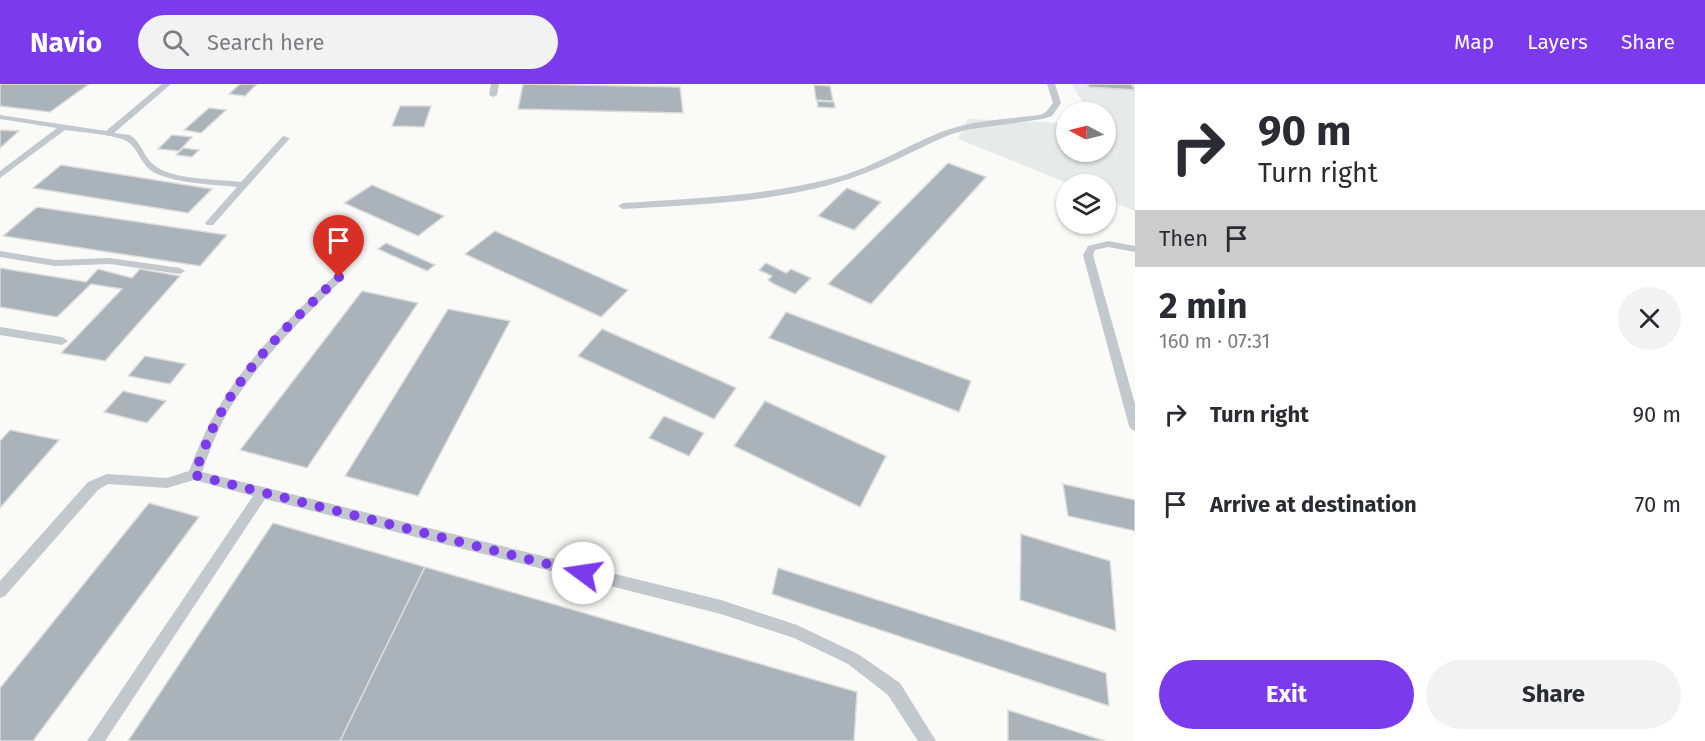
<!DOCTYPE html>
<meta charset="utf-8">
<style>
body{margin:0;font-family:"Fira Sans",sans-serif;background:#f2f2f3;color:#2b2b33;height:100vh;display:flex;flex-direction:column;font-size:22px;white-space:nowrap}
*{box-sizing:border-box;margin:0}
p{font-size:20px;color:#7c7c81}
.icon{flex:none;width:33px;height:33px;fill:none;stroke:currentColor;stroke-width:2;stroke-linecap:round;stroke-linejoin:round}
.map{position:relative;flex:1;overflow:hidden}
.details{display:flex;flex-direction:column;background:#fff;width:570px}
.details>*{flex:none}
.hud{background:#fff;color:#2b2b33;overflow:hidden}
.needle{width:39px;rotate:277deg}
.controls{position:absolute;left:1056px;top:18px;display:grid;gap:12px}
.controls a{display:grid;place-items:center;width:60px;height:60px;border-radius:50%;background:#fff;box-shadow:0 2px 4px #0004;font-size:30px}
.pin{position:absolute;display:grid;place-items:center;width:51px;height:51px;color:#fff;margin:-62px -26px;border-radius:50% 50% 50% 0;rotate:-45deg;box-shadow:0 0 6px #0007}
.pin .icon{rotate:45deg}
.me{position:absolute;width:66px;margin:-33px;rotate:284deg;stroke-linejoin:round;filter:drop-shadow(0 0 4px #0008)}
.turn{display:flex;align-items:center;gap:21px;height:126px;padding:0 24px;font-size:27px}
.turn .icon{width:78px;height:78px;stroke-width:2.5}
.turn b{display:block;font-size:42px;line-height:51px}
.then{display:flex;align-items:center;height:57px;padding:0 24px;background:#0003;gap:12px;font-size:22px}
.round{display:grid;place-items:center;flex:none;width:63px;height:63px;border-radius:32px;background:#f2f2f3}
.summary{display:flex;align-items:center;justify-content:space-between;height:102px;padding:0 24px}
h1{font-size:36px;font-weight:700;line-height:45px}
.primary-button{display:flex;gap:12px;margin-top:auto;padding:12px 24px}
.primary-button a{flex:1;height:69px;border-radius:36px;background:#7c3aed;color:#fff;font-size:24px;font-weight:700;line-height:69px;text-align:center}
.primary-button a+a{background:#f2f2f3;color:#2b2b33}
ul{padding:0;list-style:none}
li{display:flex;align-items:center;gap:18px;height:90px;padding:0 24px}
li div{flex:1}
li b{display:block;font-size:22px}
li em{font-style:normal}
header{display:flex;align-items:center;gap:36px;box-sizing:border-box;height:84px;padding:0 30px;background:#7c3aed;color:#fff}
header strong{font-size:28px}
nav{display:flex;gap:33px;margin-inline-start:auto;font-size:21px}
.search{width:420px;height:54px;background:#f2f2f3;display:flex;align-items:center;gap:15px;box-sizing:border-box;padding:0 21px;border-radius:33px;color:#7c7c81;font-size:22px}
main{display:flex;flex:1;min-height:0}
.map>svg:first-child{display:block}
.built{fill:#e8e9e9}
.building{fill:#aab3b9;stroke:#dcdcda;stroke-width:1.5}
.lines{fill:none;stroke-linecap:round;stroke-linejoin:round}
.service{fill:#c3c8cc;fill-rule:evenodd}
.route{stroke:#7c3aed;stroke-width:10;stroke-dasharray:0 18}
</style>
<header>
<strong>Navio</strong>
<div class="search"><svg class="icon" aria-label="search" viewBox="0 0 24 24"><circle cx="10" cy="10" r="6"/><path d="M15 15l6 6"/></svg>Search here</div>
<nav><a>Map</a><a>Layers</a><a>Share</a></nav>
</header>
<main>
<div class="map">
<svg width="1135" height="657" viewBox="0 0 1135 657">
<rect width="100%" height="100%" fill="#fafaf8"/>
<path class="built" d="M1072,0H1135V127L1106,115V100H1070L958,55L968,35L1066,39V68H1106V28H1088Z"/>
<g class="building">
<path d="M0,0H89L50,28L0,22Z"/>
<path d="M240,0H257L245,12L229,10Z"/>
<path d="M523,0L680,3L683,29L518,25Z"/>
<path d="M1087,0H1131L1135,6L1089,3Z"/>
<path d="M814,1L830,2L833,17L816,16Z"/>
<path d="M817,17L834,18L835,24L818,23Z"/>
<path d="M400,22H431L424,43L392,42Z"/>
<path d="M209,24L226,26L201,49L184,46Z"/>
<path d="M0,47L1,46L19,47L0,64Z"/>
<path d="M172,51L192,53L179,67L158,65Z"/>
<path d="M183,64L199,66L192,73L176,71Z"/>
<path d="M948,79L986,93L871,220L828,200Z"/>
<path d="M61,81L212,105L188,129L33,104Z"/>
<path d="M372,101L444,132L418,152L344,119Z"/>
<path d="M847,104L881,118L854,146L818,132Z"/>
<path d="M37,123L227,151L200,182L3,152Z"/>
<path d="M495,147L628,206L601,233L465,170Z"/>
<path d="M386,159L435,181L427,187L378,165Z"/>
<path d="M766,179L786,189L791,185L811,194L795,210L774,200L768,196L772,192L759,186Z"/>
<path d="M0,184L86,198L98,185L132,194L140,185L180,192L105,277L61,269L122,205L91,200L57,233L0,223Z"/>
<path d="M362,207L418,219L307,384L240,366Z"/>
<path d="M448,225L510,237L418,412L345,392Z"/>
<path d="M786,228L971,297L959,328L769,254Z"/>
<path d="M602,245L721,297L736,304L714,335L578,272Z"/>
<path d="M145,272L186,280L170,300L128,292Z"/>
<path d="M123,307L166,317L147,339L104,328Z"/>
<path d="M765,317L886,372L860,423L734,362Z"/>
<path d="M664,332L704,349L689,372L649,354Z"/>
<path d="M10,346L59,356L0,424V357Z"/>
<path d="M1063,400L1135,416V447L1068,432Z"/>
<path d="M149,419L199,433L33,657H0V604Z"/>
<path d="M273,439L425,483L340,657H128Z"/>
<path d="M1021,450L1110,477L1116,547L1020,516Z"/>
<path d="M425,483L857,608L854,657H340Z"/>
<path d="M778,484L1106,589L1109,622L772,510Z"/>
<path d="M1008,626L1105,657H1008Z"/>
</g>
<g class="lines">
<g class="service">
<path d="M162,0H171L114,49L130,51L134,54C142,62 145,74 154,81C172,96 217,95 241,98L283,52L290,54L213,141H207L205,139L237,103C210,100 179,100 155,89C141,82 140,67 128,58C120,51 78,48 65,46L0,94V87L57,44L0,35V31L106,47Z"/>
<path d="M491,0H499L497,11L493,13L489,11Z"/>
<path d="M1047,0H1055L1061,19L1052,32L1042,35L965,46L949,51C916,65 883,84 849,95C776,119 699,120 623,125L618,122L623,119C696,114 769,112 841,92C875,82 908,61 941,48C972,36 1008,35 1040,31L1046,28L1053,19Z"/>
<path d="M1108,157L1135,162V168L1108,163L1095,166L1093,171L1135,320V347L1131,345L1129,342L1083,171L1088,162Z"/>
<path d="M0,167L55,176L110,174L180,184L185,187L180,190L110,180L55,182L0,173Z"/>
<path d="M339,190L344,193L343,195C302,235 260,275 230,324C218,344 210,366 202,388L721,516L797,541L858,570L900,599L936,657H918L888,611L848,580L794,554L721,530L265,415L105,657H87L253,412L194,396L167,404L108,400L98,406L5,512L0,514V497L88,398L107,390L167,394L189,387C198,364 207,342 220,321C249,271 294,230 335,191Z"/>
<path d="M0,243L62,253L68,257L62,261L0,251Z"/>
</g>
</g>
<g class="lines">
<path class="route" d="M339,193C291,238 241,285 213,344C206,359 200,376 194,391L583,489"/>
</g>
</svg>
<div class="controls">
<a><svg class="needle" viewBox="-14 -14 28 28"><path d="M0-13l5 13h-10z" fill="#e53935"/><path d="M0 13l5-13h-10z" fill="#7c7c81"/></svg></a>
<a><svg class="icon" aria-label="layers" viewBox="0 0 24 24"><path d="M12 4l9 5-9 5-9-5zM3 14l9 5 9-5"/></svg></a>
</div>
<div class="pin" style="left:339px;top:193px;background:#d93025"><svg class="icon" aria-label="arrive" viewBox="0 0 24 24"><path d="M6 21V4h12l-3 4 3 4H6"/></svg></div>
<svg class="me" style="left:583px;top:489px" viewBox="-20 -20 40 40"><circle r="19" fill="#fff"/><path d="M0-13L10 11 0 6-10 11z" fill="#7c3aed"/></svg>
</div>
<section class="details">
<div class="hud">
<div class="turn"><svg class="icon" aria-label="right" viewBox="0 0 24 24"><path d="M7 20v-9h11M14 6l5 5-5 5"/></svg><div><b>90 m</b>Turn right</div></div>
<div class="then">Then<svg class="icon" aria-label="arrive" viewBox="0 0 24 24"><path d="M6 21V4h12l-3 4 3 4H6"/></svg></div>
</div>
<div class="summary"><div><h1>2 min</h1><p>160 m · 07:31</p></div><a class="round"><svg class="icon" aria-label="close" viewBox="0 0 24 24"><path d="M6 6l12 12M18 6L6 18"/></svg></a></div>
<ul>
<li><svg class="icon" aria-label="right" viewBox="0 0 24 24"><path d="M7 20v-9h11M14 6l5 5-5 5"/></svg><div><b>Turn right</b></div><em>90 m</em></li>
<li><svg class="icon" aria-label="arrive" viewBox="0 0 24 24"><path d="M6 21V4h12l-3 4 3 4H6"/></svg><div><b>Arrive at destination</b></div><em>70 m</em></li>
</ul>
<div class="primary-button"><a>Exit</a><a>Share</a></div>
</section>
</main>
